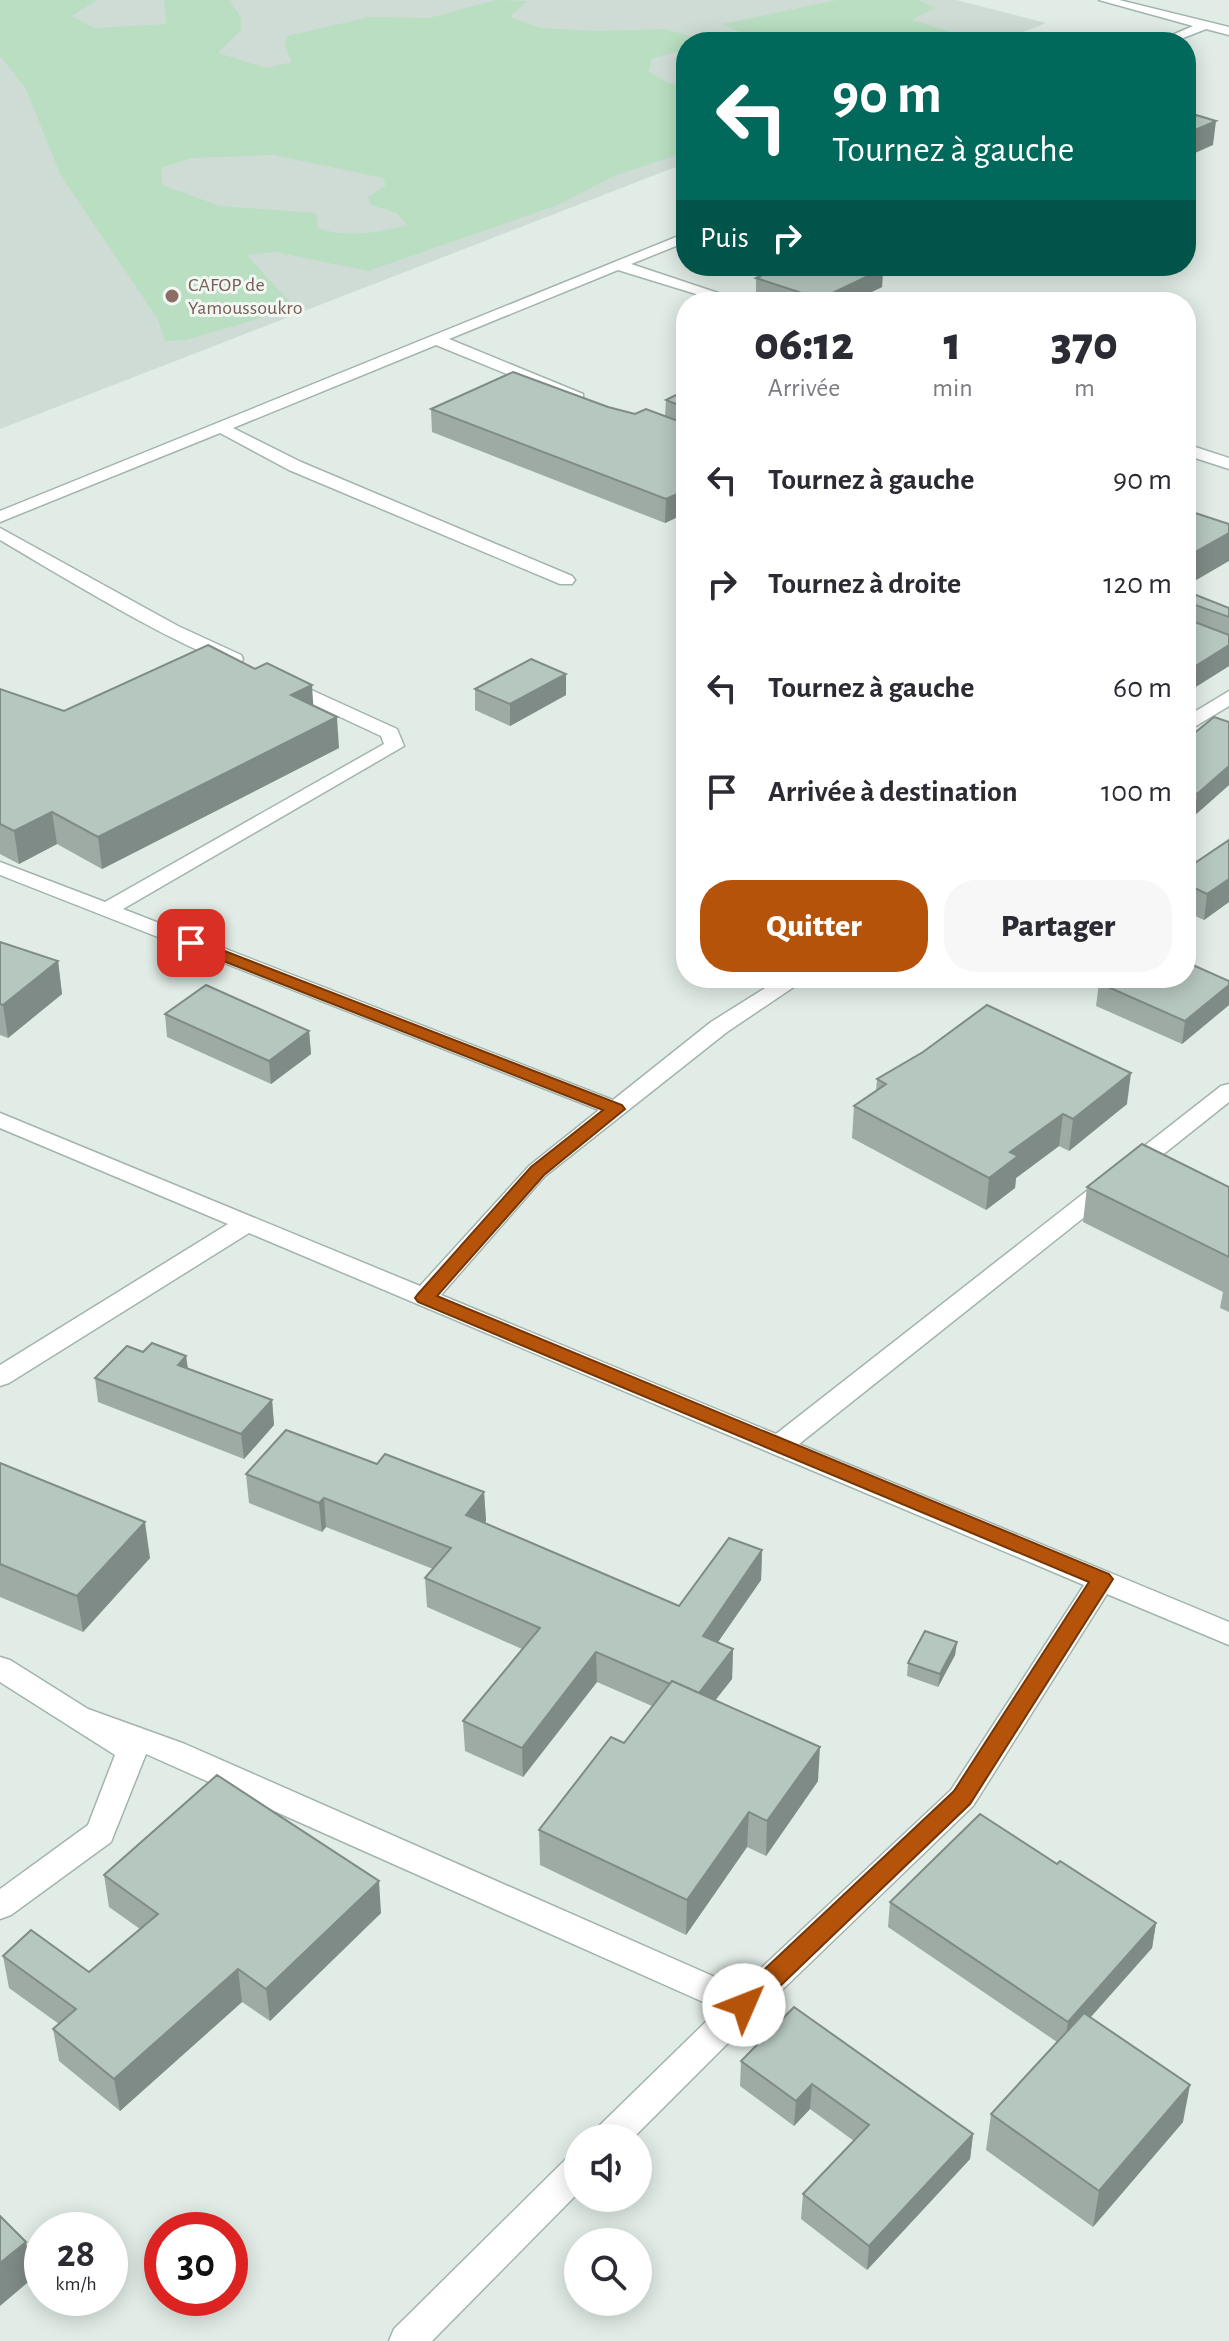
<!DOCTYPE html>
<html lang="fr">
<meta charset="utf-8">
<style>
body{margin:0;font-family:"Alegreya Sans",sans-serif;background:#f7f7f7;color:#2b2b33;height:100vh;display:flex;flex-direction:column;font-size:30px;white-space:nowrap}
*{box-sizing:border-box;margin:0}
p{font-size:26px;color:#7c7c81}
.icon{flex:none;width:44px;height:44px;fill:none;stroke:currentColor;stroke-width:2;stroke-linecap:round;stroke-linejoin:round}
.map{position:relative;flex:1;overflow:hidden}
.details{position:absolute;left:676px;top:292px;width:520px;height:696px;display:flex;flex-direction:column;background:#fff;border-radius:32px;box-shadow:0 4px 20px #0003}
.details>*{flex:none}
.banner{position:absolute;left:676px;top:32px;width:520px;height:244px;border-radius:32px;box-shadow:0 4px 20px #0003;background:#00695c;color:#fff;overflow:hidden}
.controls{position:absolute;left:564px;top:2124px;display:grid;gap:16px}
.controls a{display:grid;place-items:center;width:88px;height:88px;border-radius:50%;background:#fff;box-shadow:0 4px 20px #0003;font-size:40px}
.speed{position:absolute;left:24px;top:2212px;display:flex;gap:16px;font-size:40px;font-weight:700;text-align:center}
.speed>*{display:grid;place-content:center;width:104px;height:104px;border-radius:50%;background:#fff;box-shadow:0 4px 20px #0003;line-height:1}
.speed small{font-size:20px;font-weight:400}
.speed .limit{border:12px solid #d22;background:#fff;color:#111}
.pin{position:absolute;display:grid;place-items:center;width:68px;height:68px;color:#fff;margin:-34px;border-radius:16px;box-shadow:0 4px 12px #0006}
.me{position:absolute;width:88px;margin:-44px;rotate:46deg;stroke-linejoin:round;filter:drop-shadow(0 0 6px #0008)}
.turn{display:flex;align-items:center;gap:28px;height:168px;padding:0 24px;font-size:36px}
.turn .icon{width:104px;height:104px;stroke-width:2.5}
.turn b{display:block;font-size:56px;line-height:68px}
.then{display:flex;align-items:center;height:76px;padding:0 24px;background:#0003;gap:16px;font-size:30px}
.eta{display:flex;justify-content:space-evenly;align-items:center;height:136px;text-align:center}
.eta b{font-size:48px;font-weight:800;line-height:56px}
.cta{display:flex;gap:16px;margin-top:auto;padding:16px 24px}
.cta a{flex:1;height:92px;border-radius:32px;background:#b45309;color:#fff;font-size:32px;font-weight:800;line-height:92px;text-align:center}
.cta a+a{background:#f7f7f7;color:#2b2b33}
ul{padding:0;list-style:none}
li{display:flex;align-items:center;gap:24px;height:104px;padding:0 24px}
li div{flex:1}
li b{display:block;font-size:30px}
li em{font-style:normal}
.map>svg:first-child{display:block}
.built{fill:#cfdcd5}
.green{fill:#b9dec1;fill-rule:evenodd}
.lines{fill:none;stroke-linecap:round;stroke-linejoin:round}
.minor-casing{stroke:#a3b4ad;stroke-width:3}
.minor{fill:#fff;fill-rule:evenodd}
.wall{fill:#9daba4}
.shaded-wall{fill:#7f8b86}
.building{fill:#b6c7bf;stroke:#7f8b86;stroke-width:2}
.route{fill:#b45309;stroke:#753606;stroke-width:2}
.education-dot{fill:#8d6e63;stroke:#f1f8f4;stroke-width:3}
.labels{text-anchor:middle;stroke-width:6;stroke-linejoin:round;paint-order:stroke}
.far-education-label{font-size:20px;fill:#785e54;stroke:#f1f8f4;text-anchor:start}
</style>
<div class="map">
<svg width="1229" height="2341" viewBox="0 0 1229 2341">
<rect width="100%" height="100%" fill="#e1ece6"/>
<path class="built" d="M0,0H956L1046,23L997,42H686V163L0,429Z"/>
<g class="green">
<path d="M0,0H97L72,16L94,28L166,24L164,0H230L241,18V30L218,53L266,68L292,62L285,46L287,36L370,17L429,18L496,0L527,1L510,17L541,28L595,31L665,29L694,37L679,51L652,59L648,71L666,82L686,88V152L614,176L558,205L368,271L276,252L247,255L295,308L186,340L165,341L157,318L60,174L26,89L0,56ZM274,155L383,178L386,185L368,197L371,205L397,213L407,225C380,233 345,238 318,228L316,213L220,206L162,185L161,168L192,158Z"/>
<path d="M837,0H918L935,8L912,20L967,37L955,42C895,42 772,54 723,24Z"/>
</g>
<g class="lines">
<defs>
<g id="minor">
<path d="M1099,0H1119L1229,27V35L1206,29L1173,42H1156L1193,26Z"/>
<path d="M686,233V242L631,264L745,302H722L618,270L449,339L583,394V400H571L436,345L233,428L301,462L572,576L575,580L572,584H560L289,470L220,433L0,522V511Z"/>
<path d="M1186,444L1229,458V469L1186,455Z"/>
<path d="M0,528L178,626L241,655L243,659L241,663C213,670 35,560 0,540Z"/>
<path d="M285,678L397,729L404,746L123,909L613,1100L711,1022L781,978H807L727,1032L545,1176L441,1295L776,1434L1221,1086L1229,1084V1102L799,1444L1229,1622V1645L1107,1594L973,1806L756,2015L633,2138H593L598,2127L719,2009L146,1754L111,1842L11,1915L0,1919V1889L88,1825L115,1755L0,1682V1657L10,1660L88,1709L185,1744L740,1988L951,1790L1084,1585L249,1233L9,1383L0,1386V1365L228,1224L0,1128V1113L420,1286L529,1166L599,1110L0,875V862L105,902L384,744L381,736L278,688L276,684L278,680Z"/>
<path d="M1229,691V706L1186,732V717Z"/>
<path d="M578,2155V2193L432,2341H389L394,2329L566,2159Z"/>
</g>
</defs>
<use href="#minor" class="minor-casing"/>
<use href="#minor" class="minor"/>
</g>
<g class="wall">
<path d="M883,269L882,287L851,302H773L756,296V278Z"/>
<path d="M686,390V513L665,523L432,432L431,409L608,407L635,414L665,417L666,400Z"/>
<path d="M1186,591L1229,608V666L1186,693Z"/>
<path d="M0,689L64,711L314,706L339,748L102,869L57,844L19,864L0,854Z"/>
<path d="M475,689L566,695L510,726L475,710Z"/>
<path d="M1229,722V785L1194,816L1186,813V740Z"/>
<path d="M1229,840V902L1204,920L1186,912V869Z"/>
<path d="M0,942L58,961L62,994L8,1038L0,1035Z"/>
<path d="M1099,983L1229,1005L1182,1044L1096,1006Z"/>
<path d="M165,1014L309,1031L311,1054L271,1084L167,1037Z"/>
<path d="M877,1079L1127,1104L1069,1151L1059,1146L1016,1178L1015,1188L986,1210L852,1138L854,1106L876,1091Z"/>
<path d="M1087,1187H1229V1312L1220,1308L1223,1292L1083,1222Z"/>
<path d="M143,1352L186,1356L188,1368L272,1400L274,1425L244,1459L98,1402L95,1378Z"/>
<path d="M0,1463L150,1558L83,1632L0,1597Z"/>
<path d="M377,1464L484,1492L486,1521L484,1523L679,1606L762,1550L761,1580L718,1642L733,1649L732,1679L715,1700L818,1781L766,1856L747,1847L686,1935L540,1865L539,1830L624,1743L652,1706L597,1682L523,1777L465,1751L463,1721L522,1649L427,1607L425,1578L433,1569L326,1527L322,1532L249,1503L246,1474Z"/>
<path d="M957,1642L955,1655L938,1687L907,1676L908,1663Z"/>
<path d="M1057,1864L1156,1923L1152,1948L1090,2018L1183,2122L1093,2227L986,2150L991,2114L1057,2042L888,1927L890,1902Z"/>
<path d="M104,1875L381,1913L270,2021L242,2002L120,2111L59,2061L53,2029L59,2024L9,1988L3,1956L89,1972L140,1929L109,1907Z"/>
<path d="M741,2061L973,2134L970,2159L867,2270L801,2219L803,2194L854,2141L810,2109L794,2126L740,2086Z"/>
</g>
<g class="shaded-wall">
<path d="M1216,121L1213,145L1186,157V134Z"/>
<path d="M883,269L882,287L851,302H820V299Z"/>
<path d="M686,490V513L665,523L666,499Z"/>
<path d="M1229,533V561L1186,586V557Z"/>
<path d="M1190,603L1187,625L1186,605Z"/>
<path d="M1229,645V666L1186,693V672Z"/>
<path d="M566,674V695L510,726V704Z"/>
<path d="M312,685L314,716L291,695Z"/>
<path d="M337,717L339,748L102,869L98,837Z"/>
<path d="M1229,766V785L1194,816L1197,794Z"/>
<path d="M52,812L57,844L19,864L14,831Z"/>
<path d="M1229,879V902L1204,920L1207,894Z"/>
<path d="M58,961L62,994L8,1038L3,1005Z"/>
<path d="M1229,985V1005L1182,1044L1185,1021Z"/>
<path d="M309,1031L311,1054L271,1084L269,1061Z"/>
<path d="M1131,1073L1127,1104L1069,1151L1073,1119Z"/>
<path d="M1063,1114L1059,1146L1016,1178L1015,1188L986,1210L989,1178L1010,1152Z"/>
<path d="M186,1356L189,1380L178,1365Z"/>
<path d="M272,1400L274,1425L244,1459L241,1434Z"/>
<path d="M484,1492L486,1521L467,1544L466,1515Z"/>
<path d="M324,1498L326,1527L322,1532L319,1503Z"/>
<path d="M145,1522L150,1558L83,1632L77,1596Z"/>
<path d="M762,1550L761,1580L702,1665L703,1636Z"/>
<path d="M957,1642L955,1655L938,1687L940,1674Z"/>
<path d="M733,1649L732,1679L696,1725V1696Z"/>
<path d="M596,1652L597,1682L523,1777L522,1748Z"/>
<path d="M820,1747L818,1781L766,1856L767,1821Z"/>
<path d="M749,1812L747,1847L686,1935L687,1900Z"/>
<path d="M379,1881L381,1913L270,2021L266,1989Z"/>
<path d="M1156,1923L1152,1948L1064,2047L1068,2022Z"/>
<path d="M238,1969L242,2002L120,2111L114,2079Z"/>
<path d="M812,2084L810,2109L794,2126L796,2101Z"/>
<path d="M1190,2085L1183,2122L1093,2227L1099,2191Z"/>
<path d="M973,2134L970,2159L867,2270L869,2246Z"/>
<path d="M26,2242L33,2278L0,2306V2263Z"/>
</g>
<g class="building">
<path d="M1186,112L1216,121L1186,134Z"/>
<path d="M783,266H873L883,269L820,299L756,278Z"/>
<path d="M513,372L608,407L635,414L646,409L686,424V490L666,499L431,409Z"/>
<path d="M686,390V408L666,400Z"/>
<path d="M1186,510L1229,524V533L1186,557Z"/>
<path d="M1186,591L1229,608V617L1190,603L1186,605Z"/>
<path d="M1186,606L1187,619L1229,635V645L1186,672Z"/>
<path d="M208,645L255,669L267,663L312,685L291,695L337,717L98,837L52,812L14,831L0,824V689L64,711Z"/>
<path d="M531,659L566,674L510,704L475,689Z"/>
<path d="M1214,717L1229,722V766L1197,794L1186,790V740Z"/>
<path d="M1229,840V879L1207,894L1186,884V869Z"/>
<path d="M0,942L58,961L3,1005L0,1004Z"/>
<path d="M1186,962L1229,981V985L1185,1021L1099,983L1106,978H1186Z"/>
<path d="M206,985L309,1031L269,1061L165,1014Z"/>
<path d="M987,1005L1131,1073L1073,1119L1063,1114L1010,1152L1018,1156L989,1178L854,1106L886,1084L877,1079L923,1052Z"/>
<path d="M1142,1144L1229,1187V1257L1087,1187Z"/>
<path d="M152,1343L186,1356L178,1365L272,1400L241,1434L95,1378L127,1346L143,1352Z"/>
<path d="M286,1430L377,1464L385,1454L484,1492L466,1515L679,1606L729,1538L762,1550L703,1636L733,1649L699,1693L672,1681L670,1684L596,1652L522,1748L463,1721L540,1628L425,1578L451,1548L324,1498L319,1503L246,1474Z"/>
<path d="M0,1463L145,1522L77,1596L0,1564Z"/>
<path d="M925,1631L957,1642L940,1674L908,1663Z"/>
<path d="M672,1681L820,1747L767,1821L749,1812L687,1900L539,1830L611,1737L624,1743Z"/>
<path d="M217,1775L379,1881L266,1989L238,1969L114,2079L53,2029L76,2009L3,1956L31,1930L89,1972L158,1914L104,1875Z"/>
<path d="M980,1814L1057,1864L1060,1861L1156,1923L1068,2022L890,1902Z"/>
<path d="M794,2007L973,2134L869,2246L803,2194L869,2125L812,2084L796,2101L741,2061Z"/>
<path d="M1084,2013L1190,2085L1099,2191L991,2114Z"/>
<path d="M0,2216L26,2242L0,2263Z"/>
</g>
<path class="route" d="M191,938L622,1105L625,1109L544,1175L437,1296L1109,1574L1113,1579L970,1804L753,2012L744,2015L735,2012L731,2005L735,1997L954,1791L1089,1582L418,1302L415,1298L418,1294L531,1167L603,1110L185,946L183,943L185,939Z"/>
<circle class="education-dot" cx="172" cy="296" r="8"/>
<g class="labels">
<g class="far-education-label">
<text x="188" y="291">CAFOP de<tspan x="188" dy="23">Yamoussoukro</tspan></text>
</g>
</g>
</svg>
<div class="controls">
<a><svg class="icon" aria-label="sound" viewBox="0 0 24 24"><path d="M4 9h4l5-4v14l-5-4H4zM17 9q2 3 0 6"/></svg></a>
<a><svg class="icon" aria-label="search" viewBox="0 0 24 24"><circle cx="10" cy="10" r="6"/><path d="M15 15l6 6"/></svg></a>
</div>
<div class="speed"><div>28<small>km/h</small></div><div class="limit">30</div></div>
<div class="pin" style="left:191px;top:943px;background:#d93025"><svg class="icon" aria-label="arrive" viewBox="0 0 24 24"><path d="M6 21V4h12l-3 4 3 4H6"/></svg></div>
<svg class="me" style="left:744px;top:2005px" viewBox="-20 -20 40 40"><circle r="19" fill="#fff"/><path d="M0-13L10 11 0 6-10 11z" fill="#b45309"/></svg>
<div class="banner">
<div class="turn"><svg class="icon" aria-label="left" viewBox="0 0 24 24"><path d="M17 20v-9H6M10 6l-5 5 5 5"/></svg><div><b>90 m</b>Tournez à gauche</div></div>
<div class="then">Puis<svg class="icon" aria-label="right" viewBox="0 0 24 24"><path d="M7 20v-9h11M14 6l5 5-5 5"/></svg></div>
</div>
<section class="details">
<div class="eta">
<div><b>06:12</b><p>Arrivée</p></div>
<div><b>1</b><p>min</p></div>
<div><b>370</b><p>m</p></div>
</div>
<ul>
<li><svg class="icon" aria-label="left" viewBox="0 0 24 24"><path d="M17 20v-9H6M10 6l-5 5 5 5"/></svg><div><b>Tournez à gauche</b></div><em>90 m</em></li>
<li><svg class="icon" aria-label="right" viewBox="0 0 24 24"><path d="M7 20v-9h11M14 6l5 5-5 5"/></svg><div><b>Tournez à droite</b></div><em>120 m</em></li>
<li><svg class="icon" aria-label="left" viewBox="0 0 24 24"><path d="M17 20v-9H6M10 6l-5 5 5 5"/></svg><div><b>Tournez à gauche</b></div><em>60 m</em></li>
<li><svg class="icon" aria-label="arrive" viewBox="0 0 24 24"><path d="M6 21V4h12l-3 4 3 4H6"/></svg><div><b>Arrivée à destination</b></div><em>100 m</em></li>
</ul>
<div class="cta"><a>Quitter</a><a>Partager</a></div>
</section>
</div>
